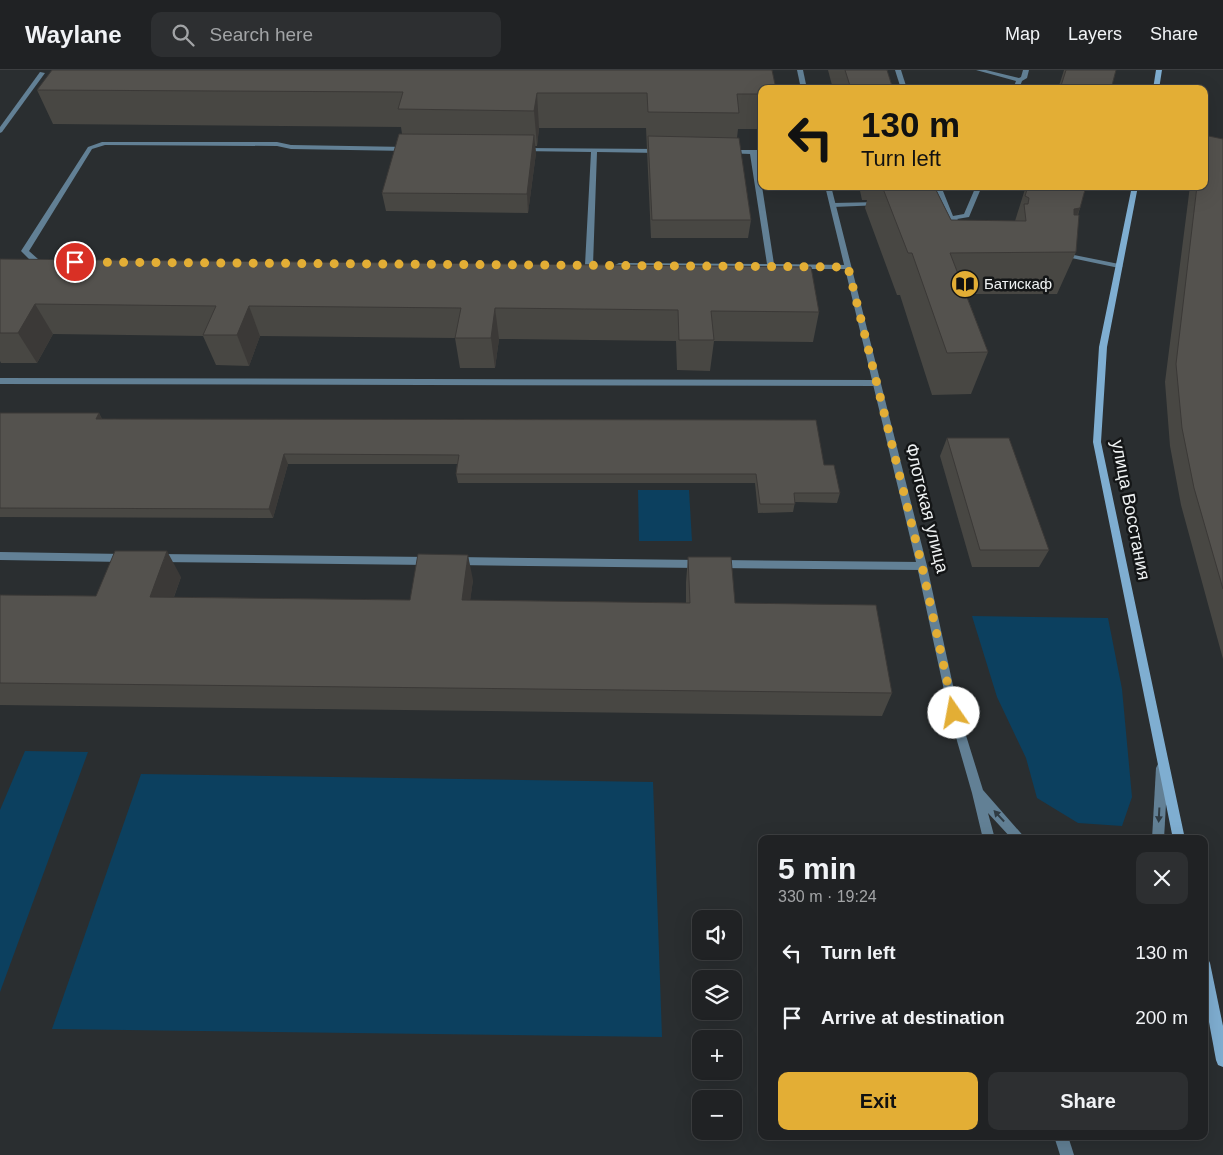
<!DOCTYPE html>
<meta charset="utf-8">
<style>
body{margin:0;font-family:Arial,sans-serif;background:#2d2f31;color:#f1f3f6;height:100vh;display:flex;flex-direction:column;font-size:19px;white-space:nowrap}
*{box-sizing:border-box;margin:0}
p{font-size:16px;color:#a2a4a6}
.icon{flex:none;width:28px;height:28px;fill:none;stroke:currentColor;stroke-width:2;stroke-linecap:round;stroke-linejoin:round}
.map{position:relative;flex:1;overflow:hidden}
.drawer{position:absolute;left:758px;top:765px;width:450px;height:305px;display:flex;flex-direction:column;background:#202224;border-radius:10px;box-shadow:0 5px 20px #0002,0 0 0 1px #3d3f41}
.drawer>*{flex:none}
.hud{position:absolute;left:758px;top:15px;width:450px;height:105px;border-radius:10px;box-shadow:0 5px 20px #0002,0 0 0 1px #3d3f41;background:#e3ae35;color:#111;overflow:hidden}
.controls{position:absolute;left:692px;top:840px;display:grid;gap:10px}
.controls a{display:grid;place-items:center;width:50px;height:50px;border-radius:10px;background:#202224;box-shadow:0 5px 20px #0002,0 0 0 1px #3d3f41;font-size:25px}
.pin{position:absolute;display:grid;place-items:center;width:42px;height:42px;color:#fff;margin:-21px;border:2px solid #fff;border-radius:50%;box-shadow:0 1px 5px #0007}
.me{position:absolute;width:55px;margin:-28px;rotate:348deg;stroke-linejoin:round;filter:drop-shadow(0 0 4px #0008)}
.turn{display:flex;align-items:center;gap:18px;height:105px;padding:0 20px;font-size:22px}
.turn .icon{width:65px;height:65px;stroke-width:2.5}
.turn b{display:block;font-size:35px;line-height:42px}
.round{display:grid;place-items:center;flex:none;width:52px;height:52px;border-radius:10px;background:#2d2f31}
.overview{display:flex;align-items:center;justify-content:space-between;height:85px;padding:0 20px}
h1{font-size:30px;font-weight:600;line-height:38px}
.cta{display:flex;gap:10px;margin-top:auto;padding:10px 20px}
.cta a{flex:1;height:58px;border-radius:10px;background:#e3ae35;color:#111;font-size:20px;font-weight:600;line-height:58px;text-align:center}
.cta a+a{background:#2d2f31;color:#f1f3f6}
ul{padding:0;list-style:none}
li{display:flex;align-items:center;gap:15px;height:65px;padding:0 20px}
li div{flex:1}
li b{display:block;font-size:19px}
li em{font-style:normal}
header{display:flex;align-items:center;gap:30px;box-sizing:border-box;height:70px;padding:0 25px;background:#202224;border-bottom:1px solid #3d3f41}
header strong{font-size:24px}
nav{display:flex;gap:28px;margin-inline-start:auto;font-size:18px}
.search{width:350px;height:45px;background:#2d2f31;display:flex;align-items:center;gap:12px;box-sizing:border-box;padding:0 18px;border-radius:10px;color:#a2a4a6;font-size:19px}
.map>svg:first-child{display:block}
.green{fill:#0c405f}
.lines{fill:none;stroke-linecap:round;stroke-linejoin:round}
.lane{fill:#628095;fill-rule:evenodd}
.street{fill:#628095;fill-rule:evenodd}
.secondary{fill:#7faed1;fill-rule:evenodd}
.wall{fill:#484743}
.shaded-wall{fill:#3b3937}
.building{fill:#54524e;stroke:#3b3937}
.oneway{fill:#2f3b43}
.route{stroke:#e3ae35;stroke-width:9;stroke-dasharray:0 16.2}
.labels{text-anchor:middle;stroke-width:5;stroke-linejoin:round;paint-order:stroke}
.far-poi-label{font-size:15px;fill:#eff2f3;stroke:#141617;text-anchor:start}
.street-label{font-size:18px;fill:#eff2f3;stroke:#141617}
</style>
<header>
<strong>Waylane</strong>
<div class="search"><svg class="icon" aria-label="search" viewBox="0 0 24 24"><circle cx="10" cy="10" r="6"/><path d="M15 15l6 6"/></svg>Search here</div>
<nav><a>Map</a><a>Layers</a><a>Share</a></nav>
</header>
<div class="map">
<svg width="1223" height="1085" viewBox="0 0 1223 1085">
<rect width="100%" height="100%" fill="#2a2e30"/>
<g class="green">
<path d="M638,420H689L692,471H639Z"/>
<path d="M972,546L1108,548L1122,619L1132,727L1122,756L1078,753L1037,728L1026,688L997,627Z"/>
<path d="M25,681L88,682L0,922V740Z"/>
<path d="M141,704L653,712L662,967L52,959Z"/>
</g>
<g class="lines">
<g class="lane">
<path d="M895,0H901L907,19H901Z"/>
<path d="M976,0H986L1019,8L1021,7L1023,0H1029L1027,8L1022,11L1019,19H1013L1016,11Z"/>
<path d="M40,2L45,3L2,62L0,63V57Z"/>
<path d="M102,72H277L291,75L408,77L411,79L408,81L291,79L277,76L105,75L92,79L29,181L38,189H47L51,191L47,193H33L21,181L88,77Z"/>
<path d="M522,78L660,79L663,81L660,83L597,82L593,195L589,197L585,195L591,82L520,81L519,80Z"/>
<path d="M727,80H761V84H757L774,194L848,195H851V199H771L616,197L615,195L619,193L767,194L750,84L725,83V81Z"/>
<path d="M935,116H941L953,146L964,144L976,116H982L969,147L957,149L966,156V160C953,160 946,144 942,134H926V132L940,130Z"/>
<path d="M879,132L881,133V135L833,137L830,135L833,133Z"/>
<path d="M1059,182L1119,194L1123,196L1119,198L1062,186L1058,184Z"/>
<path d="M0,308L877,310L881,313L877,316L0,314Z"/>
<path d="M0,482L124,484L129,488L124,492L0,490Z"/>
<path d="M158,484L429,487L434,491L429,495L158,492L153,488Z"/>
<path d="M456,487L699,490L704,494L699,498L456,495L451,491Z"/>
<path d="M718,490L922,492L927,496L922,500L718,498L713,494Z"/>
</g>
<g class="street">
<path d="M797,0H803L807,19H801Z"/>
<path d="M825,116H831L927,496L959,643L983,720L1026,769H1012L988,743L995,769H983L972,723L949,643L917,496Z"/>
<path d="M1162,693L1166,694L1168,698L1164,769H1152L1156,698L1158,694Z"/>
<path d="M1054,1066H1068L1074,1085H1060Z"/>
</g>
<g class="secondary">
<path d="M1156,0H1162L1159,19H1153Z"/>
<path d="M1132,116H1138L1107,277L1101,372L1185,769H1173L1093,372L1099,277Z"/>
<path d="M1204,887L1208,889L1210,893L1223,956V997L1218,995L1216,990L1204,925Z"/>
</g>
</g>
<g class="wall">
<path d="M828,0H887L893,19H833Z"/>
<path d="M1064,0H1116L1111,19H1058Z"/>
<path d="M761,19V59H738L737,68L751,150L748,168H651L646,58H539L537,76H535L536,83L528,143L386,141L382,123L402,64L401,57L53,54L37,20Z"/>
<path d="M1223,69V589L1181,435L1170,376L1165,312L1190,116H1204Z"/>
<path d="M859,116H934L951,150L1015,151L1026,116H1086L1080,138L1078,145L1076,182L1057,224H966L988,282L971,324L932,325L900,225H897L865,138L867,130H862Z"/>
<path d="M0,189L819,242L813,272L714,271L710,301L677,300L676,271L499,269L495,298H460L455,268L260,266L249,296L216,295L203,266L53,264L37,293H1L0,291Z"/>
<path d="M0,343H99L102,349L824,395L840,423L837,433L795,432L793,442L758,443L755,413H458L456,404L457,394H288L273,448L0,447Z"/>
<path d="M947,368L1049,480L1039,497H972L940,386Z"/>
<path d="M688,487L735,533L892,623L882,646L0,635V525L96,526L181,507L174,527L410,530L473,510L470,530L686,533V512Z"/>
</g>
<g class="shaded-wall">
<path d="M537,23L539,58L537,76L534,41Z"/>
<path d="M534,65L536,83L528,143L527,124Z"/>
<path d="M1080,138L1063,180L1074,139Z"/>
<path d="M35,234L53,264L37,293L18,263Z"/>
<path d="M249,236L260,266L249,296L237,265Z"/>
<path d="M495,238L499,269L495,298L491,268Z"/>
<path d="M99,343L104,353L96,349Z"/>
<path d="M284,384L288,394L273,448L269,439Z"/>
<path d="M167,481L181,507L165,551L150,527Z"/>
<path d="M468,485L473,510L467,555L462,530Z"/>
</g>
<g class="building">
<path d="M52,0H772L776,19H761V24H737L739,43L648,42L647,23H537L534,41L398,39L403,22L37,20Z"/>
<path d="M845,0H887L893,19H851Z"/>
<path d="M1066,0H1116L1111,19H1060Z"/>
<path d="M399,64L534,65L527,124L382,123Z"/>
<path d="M1204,65L1223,69V519L1194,418L1182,358L1176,294L1197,116H1204Z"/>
<path d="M648,66L739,68L751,150H652Z"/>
<path d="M882,116H934L951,150L1026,151L1024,134H1028L1029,128L1025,126L1028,116H1086L1080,138L1074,139V145H1079L1076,182L950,183L988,282L947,283L912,183H908Z"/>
<path d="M0,189L811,197L819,242L711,241L714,270H679L678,240L495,238L491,268H455L461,238L249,236L237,265H203L216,236L35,234L18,263H0Z"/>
<path d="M0,343H99L96,349L816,350L824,395H834L840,423H794L795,434H760L756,404H456L459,385L284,384L269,439L0,438Z"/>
<path d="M947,368H1009L1049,480H980Z"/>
<path d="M115,481H167L150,527L410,530L418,484L468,485L462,530L690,533L688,487H731L735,533L876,535L892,623L0,613V525L96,526Z"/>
</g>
<defs><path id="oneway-solid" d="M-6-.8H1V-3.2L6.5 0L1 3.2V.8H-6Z" transform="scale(1.25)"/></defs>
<g class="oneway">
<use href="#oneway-solid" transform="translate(1159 745) rotate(93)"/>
<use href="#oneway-solid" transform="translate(999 746) rotate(-133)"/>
</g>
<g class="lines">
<path class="route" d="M75,192L848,197L922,496L954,643"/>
</g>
<defs>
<symbol id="library-disc" viewBox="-11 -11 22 22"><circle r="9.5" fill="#e3ae35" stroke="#141617"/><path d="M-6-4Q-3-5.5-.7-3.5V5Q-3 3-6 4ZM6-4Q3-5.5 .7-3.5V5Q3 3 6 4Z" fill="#111"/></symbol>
</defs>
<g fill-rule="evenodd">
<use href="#library-disc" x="949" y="198" width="32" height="32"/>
</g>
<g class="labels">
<g class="far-poi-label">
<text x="984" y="219">Батискаф</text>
</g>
<g class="street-label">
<text transform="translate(927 438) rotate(76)" y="6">Флотская улица</text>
<text transform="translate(1131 440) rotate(79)" y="6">улица Восстания</text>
</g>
</g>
</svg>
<div class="controls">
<a><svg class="icon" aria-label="sound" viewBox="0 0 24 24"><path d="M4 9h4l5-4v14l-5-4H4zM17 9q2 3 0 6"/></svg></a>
<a><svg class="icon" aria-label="layers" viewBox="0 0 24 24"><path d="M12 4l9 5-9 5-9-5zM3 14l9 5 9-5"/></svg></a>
<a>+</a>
<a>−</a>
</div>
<div class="pin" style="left:75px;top:192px;background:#d93025"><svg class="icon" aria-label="arrive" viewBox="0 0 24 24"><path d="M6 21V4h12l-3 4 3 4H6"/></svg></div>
<svg class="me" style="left:954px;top:643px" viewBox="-20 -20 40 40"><circle r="19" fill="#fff"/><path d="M0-13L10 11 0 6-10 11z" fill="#e3ae35"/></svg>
<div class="hud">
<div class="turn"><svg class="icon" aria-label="left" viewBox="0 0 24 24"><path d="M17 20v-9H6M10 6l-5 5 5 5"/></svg><div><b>130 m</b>Turn left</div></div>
</div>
<section class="drawer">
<div class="overview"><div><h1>5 min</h1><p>330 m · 19:24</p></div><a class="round"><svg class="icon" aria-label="close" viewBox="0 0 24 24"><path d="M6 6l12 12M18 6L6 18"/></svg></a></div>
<ul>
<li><svg class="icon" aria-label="left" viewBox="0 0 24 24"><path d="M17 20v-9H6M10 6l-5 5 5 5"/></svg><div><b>Turn left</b></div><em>130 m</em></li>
<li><svg class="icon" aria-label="arrive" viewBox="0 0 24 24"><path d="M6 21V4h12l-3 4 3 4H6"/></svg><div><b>Arrive at destination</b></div><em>200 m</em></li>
</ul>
<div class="cta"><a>Exit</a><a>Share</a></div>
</section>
</div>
